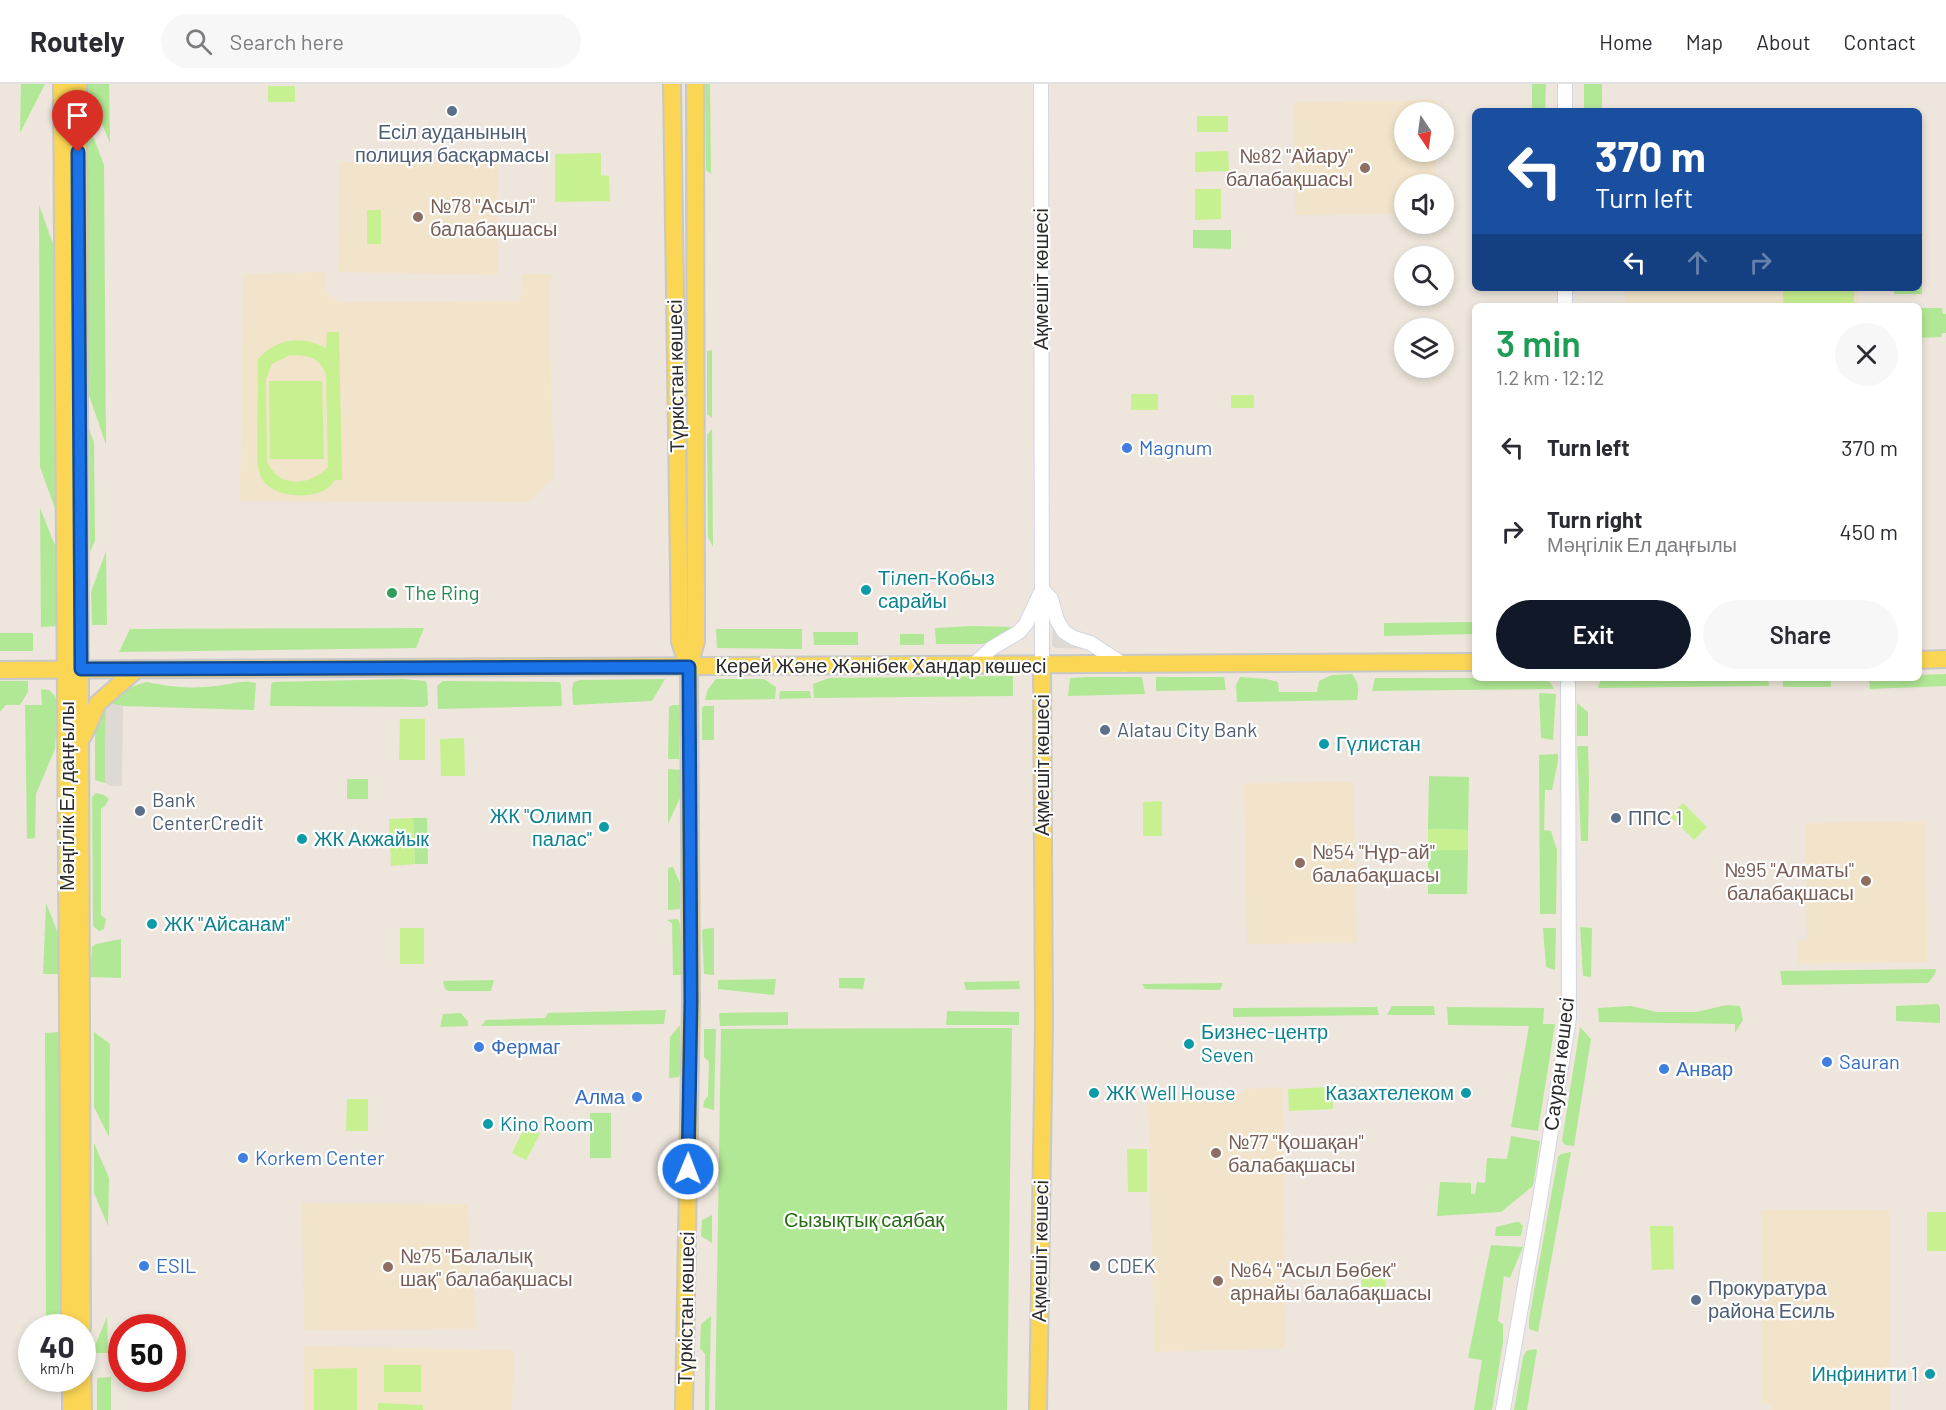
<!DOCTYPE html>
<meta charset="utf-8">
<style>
body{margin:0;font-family:Barlow,sans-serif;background:#f7f7f7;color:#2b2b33;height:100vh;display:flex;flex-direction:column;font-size:22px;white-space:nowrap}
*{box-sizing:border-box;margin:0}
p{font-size:20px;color:#7c7c81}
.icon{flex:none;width:33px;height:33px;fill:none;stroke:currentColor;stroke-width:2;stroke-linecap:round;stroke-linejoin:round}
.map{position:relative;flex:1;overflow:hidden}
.drawer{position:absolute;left:1472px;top:219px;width:450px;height:378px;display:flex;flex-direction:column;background:#fff;border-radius:9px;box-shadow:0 3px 9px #0003}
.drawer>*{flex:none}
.banner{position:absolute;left:1472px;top:24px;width:450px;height:183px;border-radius:9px;box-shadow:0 3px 9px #0003;background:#1a4fa0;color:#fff;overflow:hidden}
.needle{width:39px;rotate:167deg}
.fabs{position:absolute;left:1394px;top:18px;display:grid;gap:12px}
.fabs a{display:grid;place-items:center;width:60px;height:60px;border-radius:50%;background:#fff;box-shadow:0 3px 9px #0003;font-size:30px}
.speed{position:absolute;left:18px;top:1230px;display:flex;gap:12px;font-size:30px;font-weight:700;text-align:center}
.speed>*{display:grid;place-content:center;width:78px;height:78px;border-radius:50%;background:#fff;box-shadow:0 3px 9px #0003;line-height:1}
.speed small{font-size:15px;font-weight:400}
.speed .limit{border:9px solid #d22;background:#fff;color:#111}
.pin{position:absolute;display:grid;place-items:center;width:51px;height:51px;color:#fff;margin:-62px -26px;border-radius:50% 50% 50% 0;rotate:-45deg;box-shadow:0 0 6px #0007}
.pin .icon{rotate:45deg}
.me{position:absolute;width:66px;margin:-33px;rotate:1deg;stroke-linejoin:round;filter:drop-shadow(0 0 4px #0008)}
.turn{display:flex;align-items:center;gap:21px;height:126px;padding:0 24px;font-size:27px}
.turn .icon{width:78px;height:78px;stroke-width:2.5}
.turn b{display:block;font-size:42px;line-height:51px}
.lanes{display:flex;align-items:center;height:57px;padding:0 24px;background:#0003;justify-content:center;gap:30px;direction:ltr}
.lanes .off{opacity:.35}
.round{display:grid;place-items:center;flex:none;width:63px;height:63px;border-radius:32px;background:#f7f7f7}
.headline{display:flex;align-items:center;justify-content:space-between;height:102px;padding:0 24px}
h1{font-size:36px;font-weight:600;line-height:45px;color:#1e9e55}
.button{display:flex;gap:12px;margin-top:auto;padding:12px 24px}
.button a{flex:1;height:69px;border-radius:36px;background:#111827;color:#fff;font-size:24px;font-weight:600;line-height:69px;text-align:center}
.button a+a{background:#f7f7f7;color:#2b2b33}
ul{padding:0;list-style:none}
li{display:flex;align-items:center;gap:18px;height:84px;padding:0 24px}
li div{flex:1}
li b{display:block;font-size:22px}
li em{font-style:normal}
header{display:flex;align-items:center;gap:36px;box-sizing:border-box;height:84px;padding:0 30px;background:#fff;border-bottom:2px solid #e1e1e2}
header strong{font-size:28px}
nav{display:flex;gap:33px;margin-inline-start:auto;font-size:21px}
.search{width:420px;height:54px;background:#f7f7f7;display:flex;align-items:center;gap:15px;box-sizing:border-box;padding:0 21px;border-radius:33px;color:#7c7c81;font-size:22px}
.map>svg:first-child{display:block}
.education{fill:#f1e4ca}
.green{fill:#b1e895}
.pitch{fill:#c7f090;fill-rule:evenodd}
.plaza{fill:#ded9d3}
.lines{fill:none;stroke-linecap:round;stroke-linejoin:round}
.minor-casing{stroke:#d1d5e5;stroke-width:16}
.major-casing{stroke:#c8c8c8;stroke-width:20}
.minor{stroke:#fff;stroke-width:14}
.major{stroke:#fbd554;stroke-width:16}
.route-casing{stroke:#114b97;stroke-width:15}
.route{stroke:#1a73e8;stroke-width:10}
.service-dot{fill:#5c6f8a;stroke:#fff;stroke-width:2}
.education-dot{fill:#8d6e63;stroke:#fff;stroke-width:2}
.shop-dot{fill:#3f7fe0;stroke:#fff;stroke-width:2}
.culture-dot{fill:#0f9aa8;stroke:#fff;stroke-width:2}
.leisure-dot{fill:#2e9e5b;stroke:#fff;stroke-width:2}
.labels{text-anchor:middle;stroke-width:4.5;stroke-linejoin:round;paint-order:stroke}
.service-label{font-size:20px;fill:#4e5e75;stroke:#fff;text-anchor:start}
.education-label{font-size:20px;fill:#785e54;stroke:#fff;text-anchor:start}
.street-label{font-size:20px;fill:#2b2b2b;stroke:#fff}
.shop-label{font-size:20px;fill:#366cbe;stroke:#fff;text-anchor:start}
.culture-label{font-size:20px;fill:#0d838f;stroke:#fff;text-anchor:start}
.leisure-label{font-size:20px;fill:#27864d;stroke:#fff;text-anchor:start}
.park-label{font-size:20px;fill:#276e15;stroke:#fff}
</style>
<header>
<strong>Routely</strong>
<div class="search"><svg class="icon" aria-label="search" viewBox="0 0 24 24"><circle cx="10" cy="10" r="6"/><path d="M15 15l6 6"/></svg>Search here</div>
<nav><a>Home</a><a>Map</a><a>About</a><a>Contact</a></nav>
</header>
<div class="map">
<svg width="1946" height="1326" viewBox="0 0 1946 1326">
<rect width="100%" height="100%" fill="#eee6dc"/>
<g class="education">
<path d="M1435,16V28H1404V68H1435L1436,100H1404V130L1295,131L1294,18Z"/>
<path d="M339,78H497L498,191L338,188Z"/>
<path d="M325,188L327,209L340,218L520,217L522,190H551L549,226L554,392L529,418L240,417L243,190Z"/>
<rect x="1625" y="204" width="233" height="18"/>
<path d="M1353,698L1357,859L1247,860L1244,699Z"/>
<path d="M1926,737L1927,878L1798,880V856H1807L1805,739Z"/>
<path d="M1283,1003L1285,1264L1154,1268L1148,1009H1244V1005Z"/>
<path d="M302,1119L467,1120L477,1245L304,1246Z"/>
<path d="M1761,1126H1889V1326H1772L1771,1320H1761Z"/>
<path d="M304,1262L514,1266L512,1326H304Z"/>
</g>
<g class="green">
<path d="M21,0H45L20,49Z"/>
<path d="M88,0H109L110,59L88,6Z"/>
<path d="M705,0H710L711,90L706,86Z"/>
<path d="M1532,0H1546L1545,27H1532Z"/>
<rect x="1584" y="0" width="18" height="27"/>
<path d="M88,39L104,81L106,361L88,308Z"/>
<path d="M1919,117L1920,118L1922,124V210H1894V204H1918Z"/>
<path d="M39,121L57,171L58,433L40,383Z"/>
<path d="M1193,146H1231V165L1193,164Z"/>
<path d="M1919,224H1942L1943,230H1946V249H1942L1941,253L1919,254Z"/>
<path d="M712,266V334L707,330V267Z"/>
<path d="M89,345L94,358L95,457L90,468Z"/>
<path d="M712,345L713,463L708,453L707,351Z"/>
<path d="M40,424L58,469V542L41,543Z"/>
<path d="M106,467L107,541H92L91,508Z"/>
<path d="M1474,538V550L1384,552V539Z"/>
<path d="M973,542L1012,543L1011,548L983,560H936L935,544Z"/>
<path d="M424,544L416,564L119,568L130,545Z"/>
<path d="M716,545H802V565L717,564Z"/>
<path d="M813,548H858V561H814Z"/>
<rect x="0" y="549" width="33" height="18"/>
<rect x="900" y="550" width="24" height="11"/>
<path d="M1352,590C1359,599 1359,605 1357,616L1237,618L1236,601L1240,593L1266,595L1278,598L1279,608H1317L1319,597L1332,591Z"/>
<path d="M1946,590V602L1870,605L1869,596L1875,594H1918L1919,591Z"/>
<path d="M1013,592V612L814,614L813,600L829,594Z"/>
<path d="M1088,593H1142L1145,610L1068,612L1070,594Z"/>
<path d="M1156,593H1224L1226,606L1156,607Z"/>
<path d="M1375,594H1544L1548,595L1554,605L1372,607Z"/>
<path d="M1601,594H1768L1769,602L1598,604Z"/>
<rect x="1783" y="594" width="48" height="9"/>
<path d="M403,595L425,597L427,600L428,621L424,623L270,622L271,600L273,598Z"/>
<path d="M665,595L652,617L573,621L572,604L574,598L580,596Z"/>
<path d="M716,595H764L776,603L775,615L705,616L708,605Z"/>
<path d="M0,597H28V608L20,621H6L0,628Z"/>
<path d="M443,597L559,598L561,600L562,622L438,625L437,602Z"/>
<path d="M147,598C168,603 192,605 214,602C229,601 241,595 256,599L254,626L123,622L106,619L105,699L95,696V631C109,616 127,602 147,598Z"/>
<path d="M41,605L49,606L55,612L58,621L55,665L36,710L35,754L27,755L25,621H42Z"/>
<path d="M780,607H810L811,614L779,615Z"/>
<path d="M1539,609L1556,610L1553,656L1541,654Z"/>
<path d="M1577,619L1588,628V652H1577Z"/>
<path d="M673,621H680L679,675H668L669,623Z"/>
<path d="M704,622H714V656H702V624Z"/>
<path d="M1577,662H1588L1589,697L1588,757H1581Z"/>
<path d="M1558,670V677L1552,706H1545L1544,746L1551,747L1557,766L1556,830H1540L1539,671Z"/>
<path d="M668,685L680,686V714L668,740Z"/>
<path d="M1429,692L1469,693L1468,746L1428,745Z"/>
<rect x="347" y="695" width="21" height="20"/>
<path d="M96,709L104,711L109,715L105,722L101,725V831L106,835L104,845L99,847L93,842L92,713Z"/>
<path d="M413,734H427L428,780H415Z"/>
<path d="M1428,766H1468L1467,810H1428Z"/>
<path d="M673,783L680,799V825L668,826V784Z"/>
<path d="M46,819L60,854V890H43Z"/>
<path d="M678,835L680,841L683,891H673L672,839L667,836Z"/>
<path d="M1580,843L1592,844L1591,893L1583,892Z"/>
<path d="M714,844V891L704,890L702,848L703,845Z"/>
<path d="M1543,844H1556L1555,886L1546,883Z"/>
<path d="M121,855V894L90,893L92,863L96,860Z"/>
<path d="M1936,885L1935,890L1928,899L1782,901L1780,887Z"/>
<path d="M839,894H865L863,905L839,904Z"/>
<path d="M776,895L774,911L718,905V896Z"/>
<path d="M494,896L491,907H449L445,905L443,897Z"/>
<path d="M1019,897L1020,905L966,906L964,898Z"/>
<path d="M1223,899L1220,906L1145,905L1142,900Z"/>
<path d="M1938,920L1940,924V939L1896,937V922Z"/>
<path d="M1727,921L1740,922L1743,936L1735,949V940L1599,938L1598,924L1631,922L1657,928H1696Z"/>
<path d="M1392,922H1434L1435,931H1387Z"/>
<path d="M1377,923L1379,931L1233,933V924Z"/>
<path d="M1447,923L1544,924L1543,940H1555L1538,1047L1511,1043L1529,942L1448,941Z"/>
<path d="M666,926L664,940L481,942L486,936L545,934L548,929Z"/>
<path d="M947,927L1019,928V941H946Z"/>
<path d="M788,928V941L720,942L719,929Z"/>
<path d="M461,929L468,938V942L440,943L443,930Z"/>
<path d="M680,941V990L679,993L669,994L670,953Z"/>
<path d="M1580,943L1591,955L1574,1062L1565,1061L1562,1057Z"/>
<path d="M1012,944L1007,1326H715L721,945Z"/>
<path d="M704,945H716L714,1026L703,1023L704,1017L708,1012L709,978L704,973Z"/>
<path d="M60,948L62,1243L46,1244L45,949Z"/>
<path d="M94,948L110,960L109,1053L94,1023Z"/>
<rect x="590" y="1029" width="21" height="45"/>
<path d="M1511,1052L1540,1057L1533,1102L1501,1128L1437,1132L1440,1098L1471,1099V1110H1475L1477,1098L1485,1099L1487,1074L1507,1075Z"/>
<path d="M94,1059L109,1094L108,1142L94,1109Z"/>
<path d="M1571,1068L1538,1248L1529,1245V1235L1558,1073L1561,1070Z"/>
<path d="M712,1131V1159L701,1152L702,1136Z"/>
<path d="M1516,1138H1519L1523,1142L1521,1152H1495L1496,1143Z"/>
<path d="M1491,1161L1523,1163L1510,1194L1504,1192L1498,1237L1503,1240V1258L1492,1326H1474L1482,1276L1468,1274Z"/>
<path d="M711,1232L709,1326H705V1270L700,1264L701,1240Z"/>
<path d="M107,1233L108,1269H92Z"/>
<path d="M1535,1265L1537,1266L1527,1326H1514L1523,1273L1526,1267Z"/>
<path d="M111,1293V1326H97V1294Z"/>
</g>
<g class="pitch">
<rect x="268" y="2" width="27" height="16"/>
<rect x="1197" y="32" width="31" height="16"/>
<path d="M1228,67L1229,87L1195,88V68Z"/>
<path d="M601,69V91L609,92L610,117L555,118V70Z"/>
<path d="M1195,105H1221V135L1195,136Z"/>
<rect x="367" y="126" width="14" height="34"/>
<rect x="1783" y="204" width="71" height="18"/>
<path d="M327,248H339L342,396H335C333,398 332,401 329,403C312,417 269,414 260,391C259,387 258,381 257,377L258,275C277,254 302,251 326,264ZM290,271C308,272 318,271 326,290L328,383C310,402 278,405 267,377L266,295L272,280Z"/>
<path d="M269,297H322L324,375H270Z"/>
<rect x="1131" y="310" width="27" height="16"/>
<rect x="1231" y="311" width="23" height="13"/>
<path d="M400,635H425V676H399Z"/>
<path d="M464,654L465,692H441L440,655Z"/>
<path d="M1162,717V752H1143V718Z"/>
<path d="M1683,719L1707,743L1694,756L1670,732Z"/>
<path d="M413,734L415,780L391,782L389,735Z"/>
<path d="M1428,745L1468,746V766H1428Z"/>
<rect x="400" y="844" width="24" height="36"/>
<path d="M1333,1003V1025L1289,1027L1288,1005Z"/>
<path d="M347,1015H368V1047H346Z"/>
<path d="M525,1042L540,1050L526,1076L512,1069Z"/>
<path d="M1127,1065H1147V1108H1128Z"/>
<rect x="1927" y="1128" width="19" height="39"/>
<path d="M1650,1142H1673L1674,1185L1652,1186Z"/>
<path d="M1385,1182L1386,1215H1362L1361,1183Z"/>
<rect x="384" y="1281" width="37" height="27"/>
<path d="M357,1284V1326H314V1285Z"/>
<path d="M378,1319L423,1321V1326H378Z"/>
</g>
<g class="plaza">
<path d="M1053,535L1066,556L1077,562L1093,565L1056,564L1052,562Z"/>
<path d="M106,619L123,622L122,702H111L105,699Z"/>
</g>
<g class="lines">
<defs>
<g id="minor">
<path d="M1041,0L1042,582"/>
<path d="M1565,27V0"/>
<path d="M1565,204V222"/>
<path d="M1042,505L1051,515L1057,536L1064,548L1074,554L1090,559L1124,581"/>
<path d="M972,582L992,564L1019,548L1026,540L1040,510"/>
<path d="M1503,1326L1540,1115L1569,934L1568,594"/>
</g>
<g id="major">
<path d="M62,0L70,1244"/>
<path d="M78,0L82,1244"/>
<path d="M672,0L680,558L689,583"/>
<path d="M1918,576L1946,575"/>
<path d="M0,586L1474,578"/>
<path d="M83,652L98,619L137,585"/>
<path d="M82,1264L83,1326"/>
<path d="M71,1294V1326"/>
<path d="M684,1326L691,917L689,583L696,557L695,0"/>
<path d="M1038,1326L1044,940L1042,582"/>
</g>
</defs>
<use href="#minor" class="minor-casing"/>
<use href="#major" class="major-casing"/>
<use href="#minor" class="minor"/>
<use href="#major" class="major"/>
</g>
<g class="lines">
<defs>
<path id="route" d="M78,68L81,585L689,583L691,917L688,1085"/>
</defs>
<use href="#route" class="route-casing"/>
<use href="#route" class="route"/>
</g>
<g class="service-dot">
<circle cx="452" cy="27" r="6"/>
<circle cx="1105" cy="646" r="6"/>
<circle cx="140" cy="727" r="6"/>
<circle cx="1616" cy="734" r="6"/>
<circle cx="1095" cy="1182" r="6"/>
<circle cx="1696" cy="1216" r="6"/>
</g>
<g class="education-dot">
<circle cx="1365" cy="84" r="6"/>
<circle cx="418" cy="133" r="6"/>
<circle cx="1300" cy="779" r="6"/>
<circle cx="1866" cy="797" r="6"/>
<circle cx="1216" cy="1069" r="6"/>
<circle cx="388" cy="1183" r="6"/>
<circle cx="1218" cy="1197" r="6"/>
</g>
<g class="shop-dot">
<circle cx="1127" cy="364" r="6"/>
<circle cx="479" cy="963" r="6"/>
<circle cx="1827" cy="978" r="6"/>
<circle cx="1664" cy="985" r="6"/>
<circle cx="637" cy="1013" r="6"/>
<circle cx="243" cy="1074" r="6"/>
<circle cx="144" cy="1182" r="6"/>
</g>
<g class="culture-dot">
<circle cx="866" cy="506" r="6"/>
<circle cx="1324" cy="660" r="6"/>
<circle cx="604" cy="743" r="6"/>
<circle cx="302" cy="755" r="6"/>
<circle cx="152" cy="840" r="6"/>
<circle cx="1189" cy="960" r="6"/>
<circle cx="1094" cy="1009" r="6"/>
<circle cx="1466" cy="1009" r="6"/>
<circle cx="488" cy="1040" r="6"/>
<circle cx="1930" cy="1290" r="6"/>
</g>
<circle class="leisure-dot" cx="392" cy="509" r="6"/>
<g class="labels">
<g class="service-label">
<text x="452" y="55" text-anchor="middle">Есіл ауданының<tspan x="452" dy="23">полиция басқармасы</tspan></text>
<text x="1117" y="653">Alatau City Bank</text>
<text x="152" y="723">Bank<tspan x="152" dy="23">CenterCredit</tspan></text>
<text x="1628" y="741">ППС 1</text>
<text x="1107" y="1189">CDEK</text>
<text x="1708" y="1211">Прокуратура<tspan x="1708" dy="23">района Есиль</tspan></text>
</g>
<g class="education-label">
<text x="1353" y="79" text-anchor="end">№82 "Айару"<tspan x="1353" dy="23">балабақшасы</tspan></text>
<text x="430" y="129">№78 "Асыл"<tspan x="430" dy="23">балабақшасы</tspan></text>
<text x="1312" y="775">№54 "Нұр-ай"<tspan x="1312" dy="23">балабақшасы</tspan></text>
<text x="1854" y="793" text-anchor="end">№95 "Алматы"<tspan x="1854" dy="23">балабақшасы</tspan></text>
<text x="1228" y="1065">№77 "Қошақан"<tspan x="1228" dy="23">балабақшасы</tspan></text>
<text x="400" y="1179">№75 "Балалық<tspan x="400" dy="23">шақ" балабақшасы</tspan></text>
<text x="1230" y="1193">№64 "Асыл Бөбек"<tspan x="1230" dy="23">арнайы балабақшасы</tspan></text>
</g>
<g class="street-label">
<text transform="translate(1041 195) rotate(-90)" y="7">Ақмешіт көшесі</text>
<text transform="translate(676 292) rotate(-91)" y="7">Түркістан көшесі</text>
<text x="881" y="589">Керей Және Жәнібек Хандар көшесі</text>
<text transform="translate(1042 681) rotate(-90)" y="7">Ақмешіт көшесі</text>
<text transform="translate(67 712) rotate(-90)" y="7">Мәңгілік Ел даңғылы</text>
<text transform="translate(1559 980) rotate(-83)" y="7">Сауран көшесі</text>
<text transform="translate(1040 1167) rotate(-89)" y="7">Ақмешіт көшесі</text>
<text transform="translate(686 1224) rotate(-89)" y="7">Түркістан көшесі</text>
</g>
<g class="shop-label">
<text x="1139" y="371">Magnum</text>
<text x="491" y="970">Фермаг</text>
<text x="1839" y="985">Sauran</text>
<text x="1676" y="992">Анвар</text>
<text x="625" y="1020" text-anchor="end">Алма</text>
<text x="255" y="1081">Korkem Center</text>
<text x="156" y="1189">ESIL</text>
</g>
<g class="culture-label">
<text x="878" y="501">Тiлеп-Кобыз<tspan x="878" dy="23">сарайы</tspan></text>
<text x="1336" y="667">Гүлистан</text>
<text x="592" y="739" text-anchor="end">ЖК "Олимп<tspan x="592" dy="23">палас"</tspan></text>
<text x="314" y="762">ЖК Акжайык</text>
<text x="164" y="847">ЖК "Айсанам"</text>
<text x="1201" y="955">Бизнес-центр<tspan x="1201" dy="23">Seven</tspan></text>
<text x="1106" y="1016">ЖК Well House</text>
<text x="1454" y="1016" text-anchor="end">Казахтелеком</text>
<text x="500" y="1047">Kino Room</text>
<text x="1918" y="1297" text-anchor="end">Инфинити 1</text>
</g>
<g class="leisure-label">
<text x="404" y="516">The Ring</text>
</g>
<g class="park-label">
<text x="864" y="1143">Сызықтық саябақ</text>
</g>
</g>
</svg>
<div class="fabs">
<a><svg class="needle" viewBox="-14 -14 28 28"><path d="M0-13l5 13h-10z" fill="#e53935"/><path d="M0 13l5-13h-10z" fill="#7c7c81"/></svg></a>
<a><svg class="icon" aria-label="sound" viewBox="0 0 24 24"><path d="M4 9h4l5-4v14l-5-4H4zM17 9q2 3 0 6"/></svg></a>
<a><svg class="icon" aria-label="search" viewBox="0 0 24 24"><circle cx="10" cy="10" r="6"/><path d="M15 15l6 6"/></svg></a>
<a><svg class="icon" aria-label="layers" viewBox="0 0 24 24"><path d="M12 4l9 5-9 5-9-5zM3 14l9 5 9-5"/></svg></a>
</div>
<div class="speed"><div>40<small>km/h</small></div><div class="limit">50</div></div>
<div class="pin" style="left:78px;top:68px;background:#d93025"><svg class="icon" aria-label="arrive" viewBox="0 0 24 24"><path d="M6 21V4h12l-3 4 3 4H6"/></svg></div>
<svg class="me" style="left:688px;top:1085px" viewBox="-20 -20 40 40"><circle r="17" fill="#1a73e8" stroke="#fff" stroke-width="3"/><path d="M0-11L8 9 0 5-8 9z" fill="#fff"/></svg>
<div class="banner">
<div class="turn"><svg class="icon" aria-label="left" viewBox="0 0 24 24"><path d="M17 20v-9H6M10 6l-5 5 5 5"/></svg><div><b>370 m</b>Turn left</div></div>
<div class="lanes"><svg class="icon" aria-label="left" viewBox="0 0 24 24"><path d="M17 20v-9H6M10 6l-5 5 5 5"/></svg><svg class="icon off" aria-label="ahead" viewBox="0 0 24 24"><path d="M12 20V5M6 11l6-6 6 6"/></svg><svg class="icon off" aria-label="right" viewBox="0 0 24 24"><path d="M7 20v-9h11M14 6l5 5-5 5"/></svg></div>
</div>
<section class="drawer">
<div class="headline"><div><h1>3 min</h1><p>1.2 km · 12:12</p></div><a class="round"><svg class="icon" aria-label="close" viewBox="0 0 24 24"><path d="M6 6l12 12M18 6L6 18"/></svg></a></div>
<ul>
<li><svg class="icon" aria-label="left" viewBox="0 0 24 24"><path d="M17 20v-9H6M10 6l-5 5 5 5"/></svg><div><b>Turn left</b></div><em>370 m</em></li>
<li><svg class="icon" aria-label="right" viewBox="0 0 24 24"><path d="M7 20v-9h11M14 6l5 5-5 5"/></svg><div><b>Turn right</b><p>Мәңгілік Ел даңғылы</p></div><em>450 m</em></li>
</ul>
<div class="button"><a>Exit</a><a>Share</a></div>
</section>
</div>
